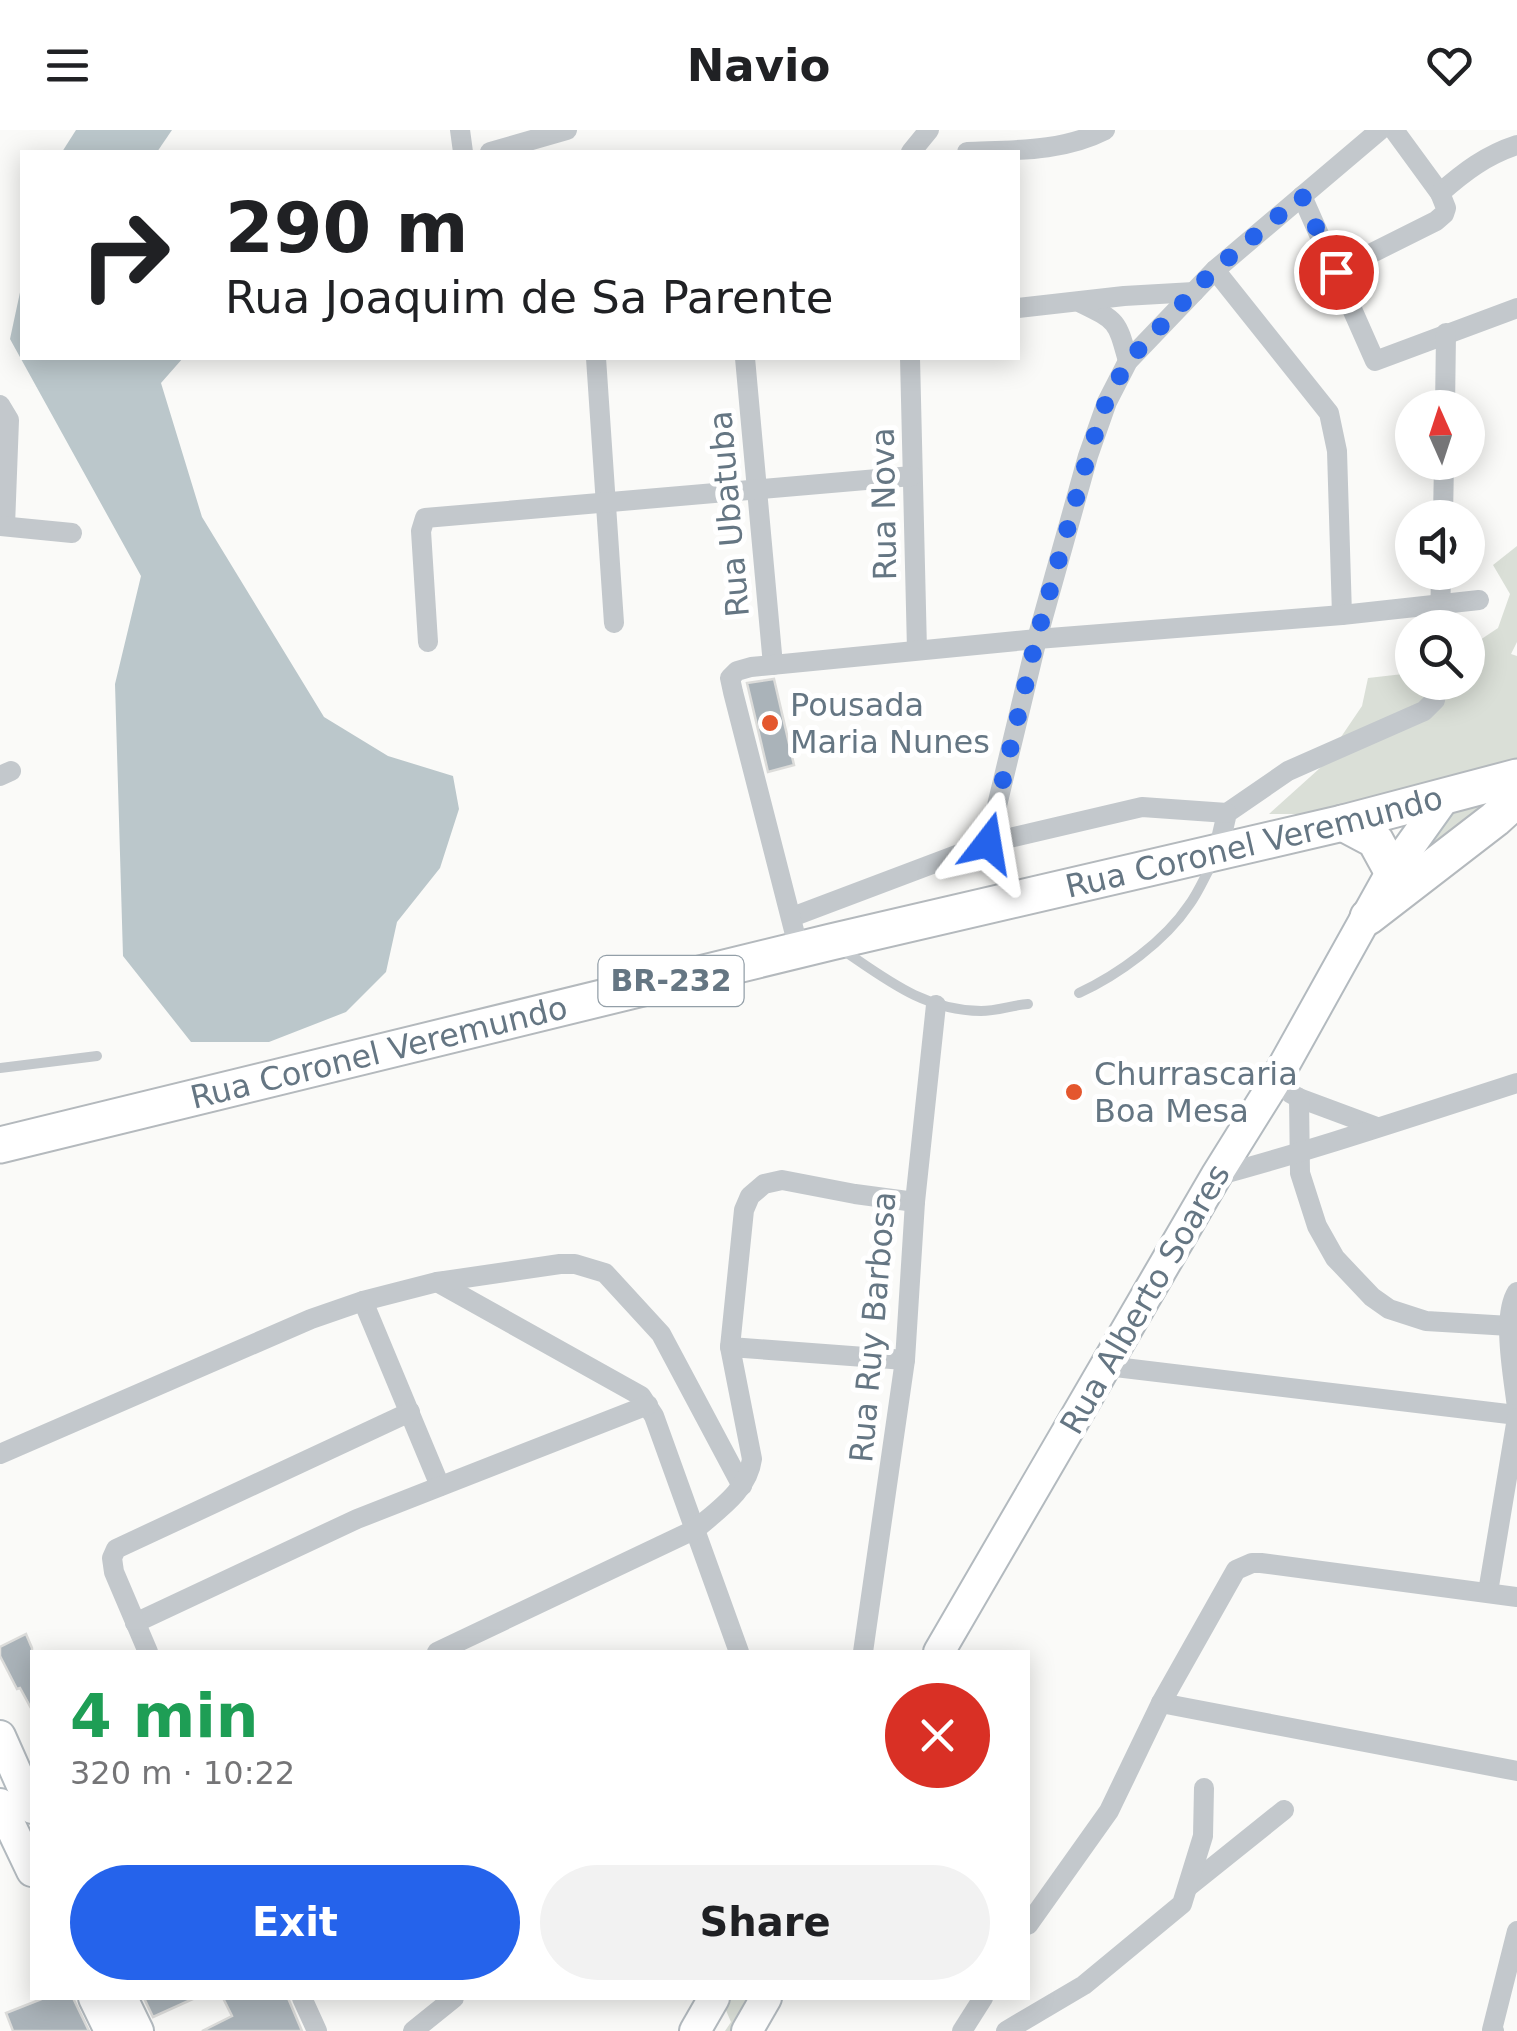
<!DOCTYPE html>
<meta charset="utf-8">
<style>
body{margin:0;font-family:"DejaVu Sans",sans-serif;background:#f2f2f2;color:#202124;height:100vh;display:flex;flex-direction:column;font-size:38px;white-space:nowrap}
*{box-sizing:border-box;margin:0}
p{font-size:32px;color:#757577}
.icon{flex:none;width:55px;height:55px;fill:none;stroke:currentColor;stroke-width:2;stroke-linecap:round;stroke-linejoin:round}
.map{position:relative;flex:1;overflow:hidden}
.panel{position:absolute;left:30px;top:1520px;width:1000px;height:350px;display:flex;flex-direction:column;background:#fff;border-radius:0px;box-shadow:0 5px 25px #0003}
.panel>*{flex:none}
.hud{position:absolute;left:20px;top:20px;width:1000px;height:210px;border-radius:0px;box-shadow:0 5px 25px #0003;background:#fff;color:#202124;overflow:hidden}
.needle{width:65px;rotate:357deg}
.fabs{position:absolute;left:1395px;top:260px;display:grid;gap:20px}
.fabs a{display:grid;place-items:center;width:90px;height:90px;border-radius:50%;background:#fff;box-shadow:0 5px 25px #0003;font-size:50px}
.pin{position:absolute;display:grid;place-items:center;width:85px;height:85px;color:#fff;margin:-42px;border:5px solid #fff;border-radius:50%;box-shadow:0 2px 10px #0007}
.me{position:absolute;width:110px;margin:-55px;rotate:14deg;stroke-linejoin:round;filter:drop-shadow(0 0 8px #0008)}
.turn{display:flex;align-items:center;gap:35px;height:210px;padding:0 40px;font-size:45px}
.turn .icon{width:130px;height:130px;stroke-width:2.5}
.turn b{display:block;font-size:70px;line-height:85px}
.round{display:grid;place-items:center;flex:none;width:105px;height:105px;border-radius:52px;background:#f2f2f2}
.headline{display:flex;align-items:center;justify-content:space-between;height:170px;padding:0 40px}
h1{font-size:60px;font-weight:700;line-height:75px;color:#1e9e55}
.primary-button{display:flex;gap:20px;margin-top:auto;padding:20px 40px}
.primary-button a{flex:1;height:115px;border-radius:60px;background:#2563eb;color:#fff;font-size:40px;font-weight:700;line-height:115px;text-align:center}
.primary-button a+a{background:#f2f2f2;color:#202124}
header{display:flex;justify-content:space-between;align-items:center;height:130px;padding:0 40px;background:#fff;font-size:45px;font-weight:700}
.map>svg:first-child{display:block}
.green{fill:#dadfd7}
.water{fill:#bbc7cb}
.building{fill:#aab3b9;stroke:#dcdcda;stroke-width:2.5}
.lines{fill:none;stroke-linecap:round;stroke-linejoin:round}
.secondary-casing{stroke:#b3babf;stroke-width:34}
.trunk-casing{stroke:#b4b9bd;stroke-width:39}
.service{stroke:#c3c8cc;stroke-width:10}
.minor{stroke:#c3c8cc;stroke-width:20}
.secondary{stroke:#fff;stroke-width:30}
.trunk{stroke:#fff;stroke-width:35}
.route{stroke:#2563eb;stroke-width:18;stroke-dasharray:0 32.4}
.poi-dot{fill:#e4572e;stroke:#fff;stroke-width:4}
.labels{text-anchor:middle;stroke-width:10;stroke-linejoin:round;paint-order:stroke}
.shield{fill:#fff;stroke:#939fa8;stroke-width:2.5}
.shield-label{font-size:30px;font-weight:bold;fill:#657683}
.street-label{font-size:32px;fill:#657683;stroke:#fff}
.poi-label{font-size:32px;fill:#657683;stroke:#fff;text-anchor:start}
</style>
<header><svg class="icon" aria-label="menu" viewBox="0 0 24 24"><path d="M4 6h16M4 12h16M4 18h16"/></svg>Navio<svg class="icon" aria-label="heart" viewBox="0 0 24 24"><path d="M12 20l-8-8c-3-5 5-10 8-4 3-6 11-1 8 4z"/></svg></header>
<div class="map">
<svg width="1517" height="1901" viewBox="0 0 1517 1901">
<rect width="100%" height="100%" fill="#fafaf8"/>
<g class="green">
<path d="M1517,416V512L1511,524L1517,526V629L1310,684H1269L1320,638L1362,576L1368,548L1412,543V552H1468V518L1498,498L1510,464L1493,435Z"/>
<path d="M1517,653L1379,769L1458,667Z"/>
<path d="M724,1868H760L741,1901H725L731,1892L722,1871Z"/>
</g>
<g class="water">
<path d="M76,0H172L157,22H62Z"/>
<path d="M22,153V228H183L161,253L202,387L324,587L388,626L453,646L459,679L440,738L397,792L386,842L346,882L269,912H191L123,826L115,554L141,446L10,209Z"/>
</g>
<g class="building">
<path d="M774,549L794,635L768,642L747,553Z"/>
<path d="M26,1504L32,1518V1580L20,1558L17,1559L0,1526V1517Z"/>
<path d="M44,1868H73L89,1901H13L6,1883Z"/>
<path d="M144,1868H195L153,1887Z"/>
<path d="M223,1868H288L302,1901H202L232,1886Z"/>
</g>
<g class="lines">
<defs>
<g id="secondary">
<path d="M939,1522L1216,1046L1274,953L1392,741L1447,664"/>
<path d="M0,1606L32,1678"/>
<path d="M0,1674L32,1741"/>
<path d="M94,1868L110,1901"/>
<path d="M122,1868L138,1901"/>
<path d="M695,1901L714,1868"/>
<path d="M747,1901L766,1868"/>
</g>
<g id="trunk">
<path d="M1343,693L1375,710L1392,741"/>
<path d="M1368,787L1495,689L1517,669"/>
<path id="s1" d="M0,1015L831,812L1343,693L1517,647"/>
</g>
</defs>
<use href="#secondary" class="secondary-casing"/>
<use href="#trunk" class="trunk-casing"/>
<g class="service">
<path d="M840,818C886,849 923,880 981,881C997,881 1013,875 1028,874"/>
<path d="M1079,863C1118,845 1165,811 1189,775C1198,763 1204,748 1212,734"/>
<path d="M0,938L97,926"/>
</g>
<g class="minor">
<path d="M460,0L463,22"/>
<path d="M1394,0L1440,63C1464,42 1486,25 1517,15"/>
<path d="M490,22L567,0"/>
<path d="M911,22L929,0"/>
<path d="M967,22C1014,20 1062,22 1105,0"/>
<path d="M1302,66L1375,231L1517,178"/>
<path d="M1215,140L1329,283L1337,321L1342,485"/>
<path d="M1336,141L1436,91L1444,84L1446,78L1440,63"/>
<path d="M1081,173C1118,191 1117,191 1128,231"/>
<path d="M1018,178L1124,166L1194,162"/>
<path d="M596,228L614,493"/>
<path d="M745,228L773,535"/>
<path d="M910,228L917,520"/>
<path d="M0,275L9,290L5,396"/>
<path d="M1445,278L1446,203"/>
<path d="M1443,388L1444,332"/>
<path d="M0,396L72,403"/>
<path d="M1440,498L1441,442"/>
<path d="M428,512L421,401L425,388L912,346"/>
<path d="M0,646L11,641"/>
<path d="M988,713L1037,509L1088,326L1107,272L1128,231L1215,140L1380,0"/>
<path d="M1218,722L1227,683L1288,641L1424,581L1435,570L1438,552"/>
<path d="M792,787L988,713L1142,677L1227,683"/>
<path d="M799,820L733,562L730,548L737,541L751,537L1037,509L1342,485L1479,470"/>
<path d="M1290,963L1299,968L1377,997"/>
<path d="M1299,968L1300,1043L1317,1096L1335,1128L1372,1167L1389,1179L1426,1191L1510,1196"/>
<path d="M1216,1046C1317,1019 1417,985 1517,953"/>
<path d="M437,1152L641,1266L654,1286L739,1522"/>
<path d="M1517,1162C1501,1187 1514,1249 1517,1278"/>
<path d="M363,1171L440,1356"/>
<path d="M730,1217L905,1230"/>
<path d="M1107,1236L1517,1285"/>
<path d="M0,1324L311,1189L363,1171L437,1152L560,1134H575L605,1143L661,1204L742,1356"/>
<path d="M1488,1462L1517,1288"/>
<path d="M135,1493L357,1389L648,1275"/>
<path d="M148,1522L114,1442L112,1428L116,1419L410,1282"/>
<path d="M437,1522L696,1399C719,1379 748,1360 752,1329L730,1217L744,1080L750,1066L764,1054L782,1050L855,1064L915,1072"/>
<path d="M863,1522L905,1230L915,1072L936,875"/>
<path d="M1161,1573L1517,1641"/>
<path d="M1188,1757L1284,1680"/>
<path d="M1028,1795L1109,1681L1161,1573L1236,1440L1252,1433H1261L1517,1467"/>
<path d="M302,1868L317,1901"/>
<path d="M413,1901L454,1868"/>
<path d="M962,1901L983,1868"/>
<path d="M1006,1901L1084,1855L1182,1774L1203,1706L1204,1658"/>
<path d="M1494,1901L1492,1900L1517,1801"/>
</g>
<use href="#secondary" class="secondary"/>
<use href="#trunk" class="trunk"/>
</g>
<g class="lines">
<path class="route" d="M988,713L1036,510L1088,326L1106,272L1128,231L1214,140L1302,66L1336,142"/>
</g>
<g class="poi-dot">
<circle cx="770" cy="593" r="10"/>
<circle cx="1074" cy="962" r="10"/>
</g>
<g class="labels">
<rect class="shield" x="598.5" y="826" width="145" height="50" rx="8"/>
<g class="shield-label">
<text x="671" y="861">BR-232</text>
</g>
<g class="street-label">
<text transform="translate(884 374) rotate(-91)" y="11">Rua Nova</text>
<text transform="translate(729 384) rotate(-95)" y="11">Rua Ubatuba</text>
<text dy="11" stroke="none"><textPath href="#s1" startOffset="1290">Rua Coronel Veremundo</textPath></text>
<text dy="11" stroke="none"><textPath href="#s1" startOffset="390">Rua Coronel Veremundo</textPath></text>
<text transform="translate(1145 1169) rotate(-60)" y="11">Rua Alberto Soares</text>
<text transform="translate(873 1197) rotate(-85)" y="11">Rua Ruy Barbosa</text>
</g>
<g class="poi-label">
<text x="790" y="586">Pousada<tspan x="790" dy="37">Maria Nunes</tspan></text>
<text x="1094" y="955">Churrascaria<tspan x="1094" dy="37">Boa Mesa</tspan></text>
</g>
</g>
</svg>
<div class="fabs">
<a><svg class="needle" viewBox="-14 -14 28 28"><path d="M0-13l5 13h-10z" fill="#e53935"/><path d="M0 13l5-13h-10z" fill="#757577"/></svg></a>
<a><svg class="icon" aria-label="sound" viewBox="0 0 24 24"><path d="M4 9h4l5-4v14l-5-4H4zM17 9q2 3 0 6"/></svg></a>
<a><svg class="icon" aria-label="search" viewBox="0 0 24 24"><circle cx="10" cy="10" r="6"/><path d="M15 15l6 6"/></svg></a>
</div>
<div class="pin" style="left:1336px;top:142px;background:#d93025"><svg class="icon" aria-label="arrive" viewBox="0 0 24 24"><path d="M6 21V4h12l-3 4 3 4H6"/></svg></div>
<svg class="me" style="left:988px;top:713px" viewBox="-20 -20 40 40"><path d="M0-17L14 15 0 8-14 15z" fill="#2563eb" stroke="#fff" stroke-width="4"/></svg>
<div class="hud">
<div class="turn"><svg class="icon" aria-label="right" viewBox="0 0 24 24"><path d="M7 20v-9h11M14 6l5 5-5 5"/></svg><div><b>290 m</b>Rua Joaquim de Sa Parente</div></div>
</div>
<section class="panel">
<div class="headline"><div><h1>4 min</h1><p>320 m · 10:22</p></div><a class="round" style="background:#d93025;color:#fff"><svg class="icon" aria-label="close" viewBox="0 0 24 24"><path d="M6 6l12 12M18 6L6 18"/></svg></a></div>
<div class="primary-button"><a>Exit</a><a>Share</a></div>
</section>
</div>
